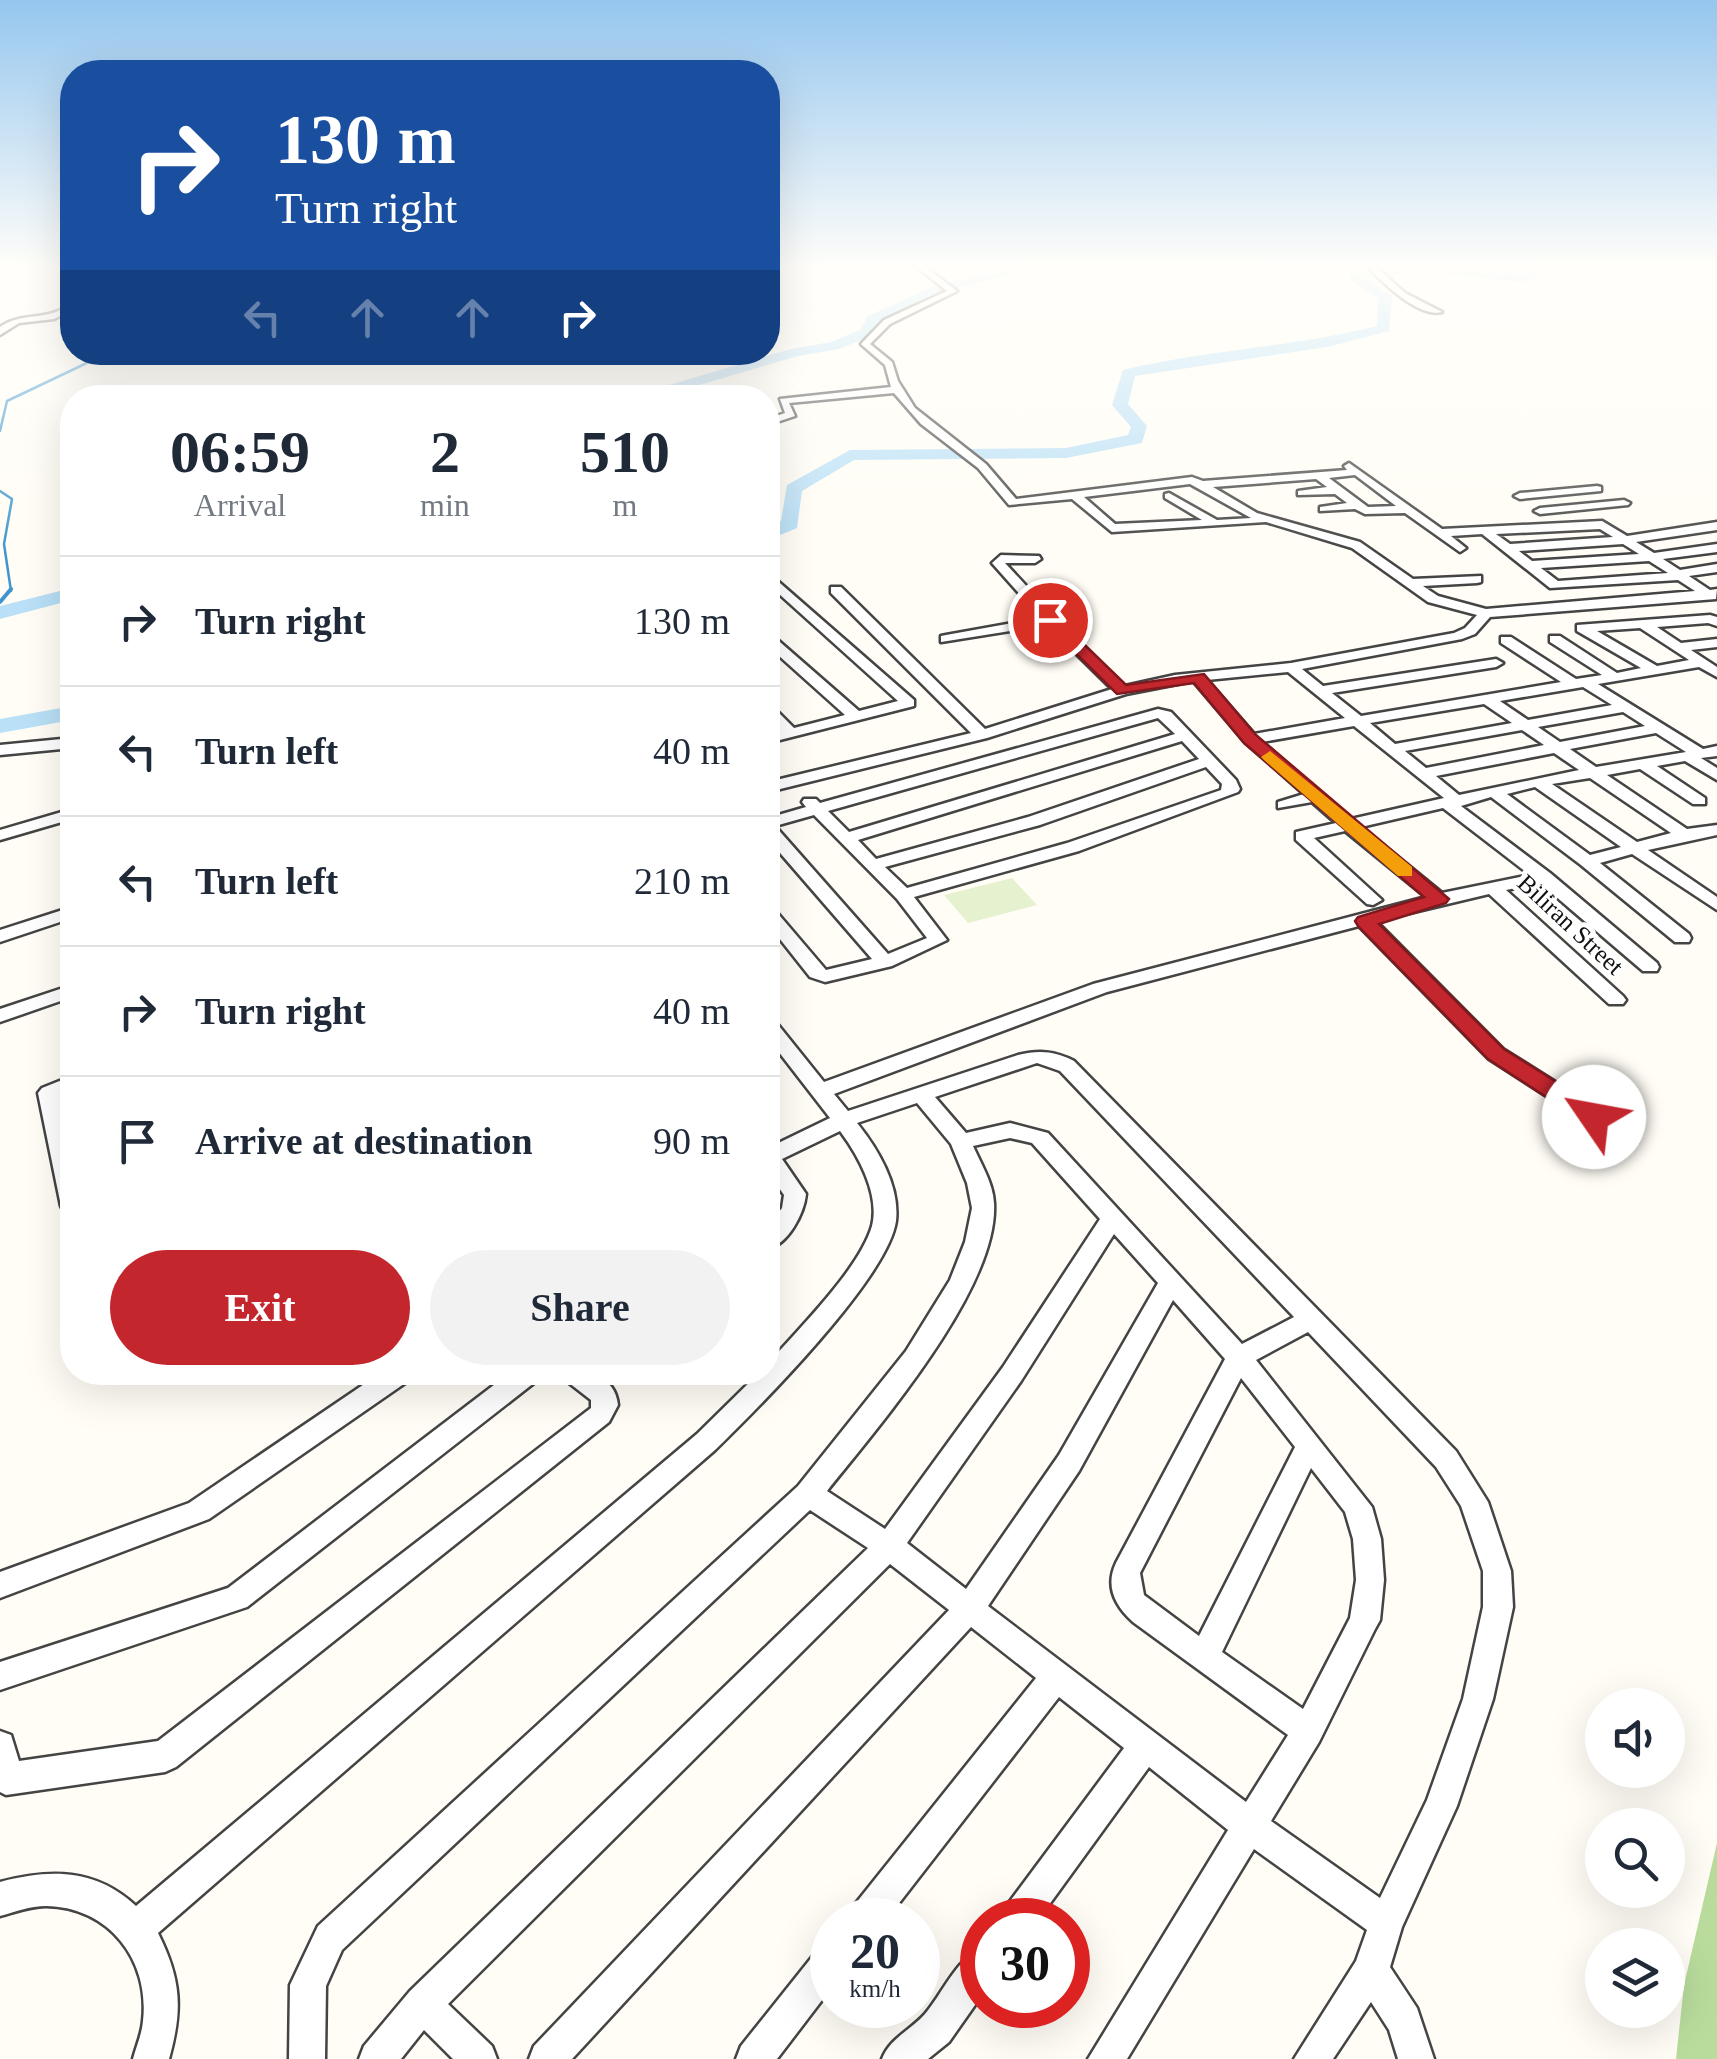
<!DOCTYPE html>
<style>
body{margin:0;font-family:"Times New Roman",serif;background:#f2f2f3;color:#1f2937;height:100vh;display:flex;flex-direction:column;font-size:38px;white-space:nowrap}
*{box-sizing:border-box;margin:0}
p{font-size:32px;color:#747a83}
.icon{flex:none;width:55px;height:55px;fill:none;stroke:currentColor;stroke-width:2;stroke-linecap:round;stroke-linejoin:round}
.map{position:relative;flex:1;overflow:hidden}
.sheet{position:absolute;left:60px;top:385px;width:720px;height:1000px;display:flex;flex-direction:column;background:#fff;border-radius:40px;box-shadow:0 10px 40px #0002}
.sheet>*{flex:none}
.banner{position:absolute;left:60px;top:60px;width:720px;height:305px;border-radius:40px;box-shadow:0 10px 40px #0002;background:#1a4fa0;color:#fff;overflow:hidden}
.fabs{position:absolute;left:1585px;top:1688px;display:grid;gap:20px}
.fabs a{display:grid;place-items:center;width:100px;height:100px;border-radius:50%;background:#fff;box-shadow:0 10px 40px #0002;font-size:50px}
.speed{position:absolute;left:810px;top:1898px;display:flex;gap:20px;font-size:50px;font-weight:700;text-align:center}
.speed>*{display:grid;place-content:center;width:130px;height:130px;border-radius:50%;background:#fff;box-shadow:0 10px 40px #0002;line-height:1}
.speed small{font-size:25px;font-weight:400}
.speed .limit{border:15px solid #d22;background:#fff;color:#111}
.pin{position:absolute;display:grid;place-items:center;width:85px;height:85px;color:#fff;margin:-42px;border:5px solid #fff;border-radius:50%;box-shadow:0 2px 10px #0007}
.me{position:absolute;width:110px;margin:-55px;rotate:303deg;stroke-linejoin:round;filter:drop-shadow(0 0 8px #0008)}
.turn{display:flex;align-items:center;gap:35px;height:210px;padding:0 50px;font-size:45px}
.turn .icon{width:130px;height:130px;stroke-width:2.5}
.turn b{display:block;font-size:70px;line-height:85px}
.lanes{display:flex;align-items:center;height:95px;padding:0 50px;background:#0003;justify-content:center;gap:50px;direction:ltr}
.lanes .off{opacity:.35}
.eta{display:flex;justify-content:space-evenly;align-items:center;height:170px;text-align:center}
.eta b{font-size:60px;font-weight:700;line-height:70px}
.cta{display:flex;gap:20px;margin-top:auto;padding:20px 50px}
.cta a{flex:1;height:115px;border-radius:60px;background:#c4262e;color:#fff;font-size:40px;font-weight:700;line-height:115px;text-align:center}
.cta a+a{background:#f2f2f3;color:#1f2937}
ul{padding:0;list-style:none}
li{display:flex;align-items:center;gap:30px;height:130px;padding:0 50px;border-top:2px solid #e0e1e3}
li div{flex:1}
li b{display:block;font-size:38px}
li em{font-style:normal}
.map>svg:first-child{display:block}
.forest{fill:#b9dc9c}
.pitch{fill:#e6f2cf}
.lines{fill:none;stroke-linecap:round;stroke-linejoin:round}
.stream-far1{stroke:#3f96cf;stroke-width:2.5}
.stream{stroke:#3f96cf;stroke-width:4}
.river{fill:#b9e0f7;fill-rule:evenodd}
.street-casing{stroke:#444;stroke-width:5}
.street{fill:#fff;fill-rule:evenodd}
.route{fill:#c4262e;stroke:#7f191e;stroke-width:2.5}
.slow{fill:#f59e0b}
.labels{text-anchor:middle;stroke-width:10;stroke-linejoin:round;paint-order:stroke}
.street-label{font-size:25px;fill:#111;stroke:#fff}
</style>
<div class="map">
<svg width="1717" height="2059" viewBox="0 0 1717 2059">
<rect width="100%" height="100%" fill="#fffdf5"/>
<path class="forest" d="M1717,1843V2059H1676L1684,1985Z"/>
<path class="pitch" d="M1012,878L1037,905L968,923L944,895Z"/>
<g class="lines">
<g class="stream-far1">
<path d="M0,431L7,401L110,352"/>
<path d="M0,491L12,499L4,544L11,591"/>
</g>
<path class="stream" d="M0,602L11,589"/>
<g class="river">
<path d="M1020,266H1040L944,292L879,322L871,336L839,349L798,356L655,398H625L791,349L831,342L860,330L868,316L934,286Z"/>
<path d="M1439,266L1523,274L1529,273V266H1541V275L1523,282L1435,273L1361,276L1392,296L1389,331L1327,347L1135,376L1128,404L1147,426L1142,443L1066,458L854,460L802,491L797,528L768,540V527L781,521L787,485L850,450L1066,448L1128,435L1131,427L1112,405L1123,370C1207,350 1293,347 1377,326L1378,298L1349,279L1353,269Z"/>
<path d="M72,588V600L0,619V606Z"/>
<path d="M72,706V720L0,733V719Z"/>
</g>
<defs>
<g id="street">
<path d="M916,266H924L957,291L890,324L870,344L892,362L898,381L915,408L986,464L1016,499L1192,477L1203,481L1347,470L1344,466L1349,463L1442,529L1602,521L1627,536L1717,522V530L1636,542L1654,553L1717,544V552L1663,559L1680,570L1717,564V572L1689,576L1710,590L1717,589L1716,599L1490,617L1475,634L1462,639L1302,669L1323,686L1496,659L1503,663L1496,667L1332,693L1361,716L1561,682L1501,643V637H1511L1576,679L1602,675L1550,642V636H1560L1617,673L1641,668L1577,631V625L1710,615L1717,617V626L1708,623L1657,627L1681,643L1717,639V647L1691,650L1717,667V677L1699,667L1598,684L1703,749L1717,746V756L1701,758L1717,768V780L1685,761L1657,766L1705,798V804H1693L1640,769L1607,775L1687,829L1717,825V835L1648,850L1717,897V910L1632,854L1600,863L1689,934L1691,938L1689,942H1675L1581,865L1491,797L1461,806L1550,873L1657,963L1659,967L1657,971H1643L1540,883L1506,890L1623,996L1626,1000L1623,1004H1609L1489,894L1376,921L1503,1049L1603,1112L1606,1117L1603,1122H1587L1489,1059L1359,926L1107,992L834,1094L848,1111L1018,1055C1039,1050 1055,1051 1074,1061L1456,1451L1488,1502L1511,1571L1513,1607L1493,1699L1457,1806L1402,1927L1390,1967L1417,2008L1434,2059H1398L1389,2030L1371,2002L1333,2059H1294L1356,1961L1367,1930L1254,1849L1127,2059H1088L1228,1830L1149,1767L1038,1920H1000L1005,1908L1124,1748L1059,1697L886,1920H847L852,1908L1036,1678L971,1627L572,2059H529L534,2046L949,1610L890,1564L448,2004L492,2046L497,2059H453L424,2030L401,2059H359L364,2046L410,1991L868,1548L810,1510L342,1950L326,1986L325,2059H289L290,1985L318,1926L798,1486L906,1351L950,1280L965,1242L972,1208L967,1183L951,1144L917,1103L857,1123C878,1149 900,1186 896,1221C888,1278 759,1407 715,1450L158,1933C181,1979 183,2009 169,2059H133C136,2047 142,2034 143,2021C150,1960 109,1907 46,1906C30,1906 15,1912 0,1916V1882C50,1869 95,1868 136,1906L697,1434L760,1372H768V1364C798,1329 859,1270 872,1226C880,1194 858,1155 840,1131L782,1159L806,1194C804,1214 788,1244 768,1249V1226L782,1208L784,1195L768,1172V1148L830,1118L768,1038V1019L775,1021L824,1082L1093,984L1426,897L1345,831L1314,838L1382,900L1373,905L1367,904L1296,840V832L1336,823L1312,802L1278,808V802L1304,794L1245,742L1193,681L1126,694L987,738L768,792V782L971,733L831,593V587H841L985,729L1112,689L1047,625L941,642V636L946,635L1041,618L992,563L1001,555L1039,556L1041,559L1035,563H1005L1081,645L1125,686L1175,675L1291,663L1454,633L1465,628L1477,615L1428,602L1352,548L1266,522L1112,532L1072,499L1009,505L978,468L921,424L894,393L789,403L795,416L768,425V419L785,413L780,399L891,387L885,365L861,344L884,320L947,291ZM1355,475L1396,506L1368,507L1329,478ZM1316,479L1327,487L1298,491V495L1335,494L1347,503L1320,507V511L1355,509L1365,514L1405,513L1460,552L1466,548L1451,536L1482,534L1550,588L1678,580L1695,591L1486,609L1438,596L1423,586L1477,583L1481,582V576L1413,579L1360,542L1257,513L1213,487ZM1190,484L1251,518L1217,520L1169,493L1165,494V498L1202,520L1115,524L1084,497ZM1600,529L1613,537L1510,544L1496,534ZM1623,544L1639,554L1532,561L1519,551ZM1649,561L1668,573L1558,581L1541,568ZM1640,628L1689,660L1657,666L1597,631ZM1288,672L1345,718L1254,734L1207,680ZM1583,687L1612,705L1528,720L1500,701ZM1484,704L1512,723L1395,744L1370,723ZM1623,712L1645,726L1560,742L1538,727ZM1354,726L1444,798L1351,819L1262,742ZM1522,730L1544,745L1426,768L1405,751ZM1656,733L1686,752L1596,767L1570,749ZM1554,753L1579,770L1459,795L1436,776ZM1590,778L1671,833L1637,842L1552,784ZM1535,787L1621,847L1590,855L1507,794ZM1443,808L1530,875L1442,893L1361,827ZM1037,1063L1060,1071L1294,1317L1242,1344L1048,1133L1010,1123L966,1133L935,1097ZM1010,1138L1032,1143L1100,1219L1003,1367L885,1529L827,1491C878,1427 999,1288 994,1203C993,1183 981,1164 973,1146ZM1114,1234L1158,1283L1059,1455L966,1589L907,1543L1021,1381ZM1173,1300L1225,1359L1116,1563C1105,1586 1115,1606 1133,1622L1288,1735L1246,1802L988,1606L1079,1471ZM1308,1332L1436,1467L1461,1506L1483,1571V1607L1463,1699L1427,1800L1380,1898L1271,1821L1319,1742L1375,1629L1380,1620L1384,1580L1381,1539L1372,1507L1256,1360ZM1241,1378L1295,1447L1199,1636L1144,1595L1140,1573ZM1311,1468L1345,1512L1353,1539L1356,1580L1350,1618L1303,1709L1222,1652Z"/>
<path d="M1367,266H1375L1405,293L1442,312C1419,318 1383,283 1367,266Z"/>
<path d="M67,306H72V310L54,319L19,323L0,335V327C21,312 47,321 67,306Z"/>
<path d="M1597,486L1601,487V491L1520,499L1514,496L1520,493Z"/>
<path d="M1624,500L1630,503L1628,505L1540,514L1534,511L1540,508Z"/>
<path d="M773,577L914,700V706L768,743V735L780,731L768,718V706L773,707L794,728L845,715L768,646V635L773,636L859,711L898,701L768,584V578Z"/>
<path d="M1158,709L1171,712L1236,780L1240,789L1238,792L1079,851L914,897L947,940L892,966L825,982L810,977L768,924V908L774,909L826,970L872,959L768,839V818L806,807L802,802L804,799H816L820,803ZM1158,718L1175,734L849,832L828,811ZM1182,741L1199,759L1028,817L876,859L858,840ZM1206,767L1222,784L1221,790L1067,843L907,888L885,867L1040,825ZM814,815L897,899L927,938L888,954L775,826Z"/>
<path d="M72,738V748L0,755V745Z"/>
<path d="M72,809V819L0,840V830Z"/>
<path d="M72,907V918L0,942V930Z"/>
<path d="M72,985V997L0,1022V1009Z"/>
<path d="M72,1076V1091L60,1096L72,1154V1214L64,1212L61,1206L38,1093L42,1088Z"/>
<path d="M382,1372H415L411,1379L209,1519L0,1598V1572L189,1503Z"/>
<path d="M511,1372H543L539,1379L247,1607L0,1690V1662L228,1588Z"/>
<path d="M560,1372C586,1372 615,1374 618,1405L609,1422L176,1767L165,1772L6,1795L0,1792V1731L11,1735L19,1761L158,1741L591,1408V1400L564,1379Z"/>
<path d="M832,1941V1987L777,2059H736L741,2046L820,1947Z"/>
<path d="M982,1948V1995L949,2042L928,2059H882C890,2038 911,2030 925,2014C943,1993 956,1959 982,1948Z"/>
</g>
</defs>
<use href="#street" class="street-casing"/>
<use href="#street" class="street"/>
</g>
<linearGradient id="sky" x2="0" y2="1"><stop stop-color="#95c6ee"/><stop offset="0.48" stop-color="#fffefa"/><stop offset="1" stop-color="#fffefa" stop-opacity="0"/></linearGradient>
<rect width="1717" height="554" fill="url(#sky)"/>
<path class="route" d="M1045,617H1056L1126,685L1204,674L1256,735L1449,899L1446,903L1379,924L1504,1049L1603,1111L1607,1117L1603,1123H1586L1488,1059L1358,926L1355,921L1358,917L1424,897L1244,743L1194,683L1117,694L1045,623Z"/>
<path class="slow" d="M1270,751L1412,867V876H1398L1264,760L1261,757Z"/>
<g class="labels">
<g class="street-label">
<text transform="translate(1571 924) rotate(43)" y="9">Biliran Street</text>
</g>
</g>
</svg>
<div class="fabs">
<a><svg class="icon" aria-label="sound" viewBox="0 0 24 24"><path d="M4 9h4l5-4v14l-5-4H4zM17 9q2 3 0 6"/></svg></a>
<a><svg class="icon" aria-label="search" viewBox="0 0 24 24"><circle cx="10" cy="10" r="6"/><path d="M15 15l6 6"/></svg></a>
<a><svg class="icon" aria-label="layers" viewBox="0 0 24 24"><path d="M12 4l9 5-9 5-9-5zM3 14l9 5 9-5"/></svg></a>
</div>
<div class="speed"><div>20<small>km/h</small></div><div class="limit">30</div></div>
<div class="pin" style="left:1050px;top:620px;background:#d93025"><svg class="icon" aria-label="arrive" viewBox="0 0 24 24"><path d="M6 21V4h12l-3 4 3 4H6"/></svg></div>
<svg class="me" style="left:1594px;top:1117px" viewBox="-20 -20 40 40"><circle r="19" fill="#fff"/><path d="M0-13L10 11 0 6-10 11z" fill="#c4262e"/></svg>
<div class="banner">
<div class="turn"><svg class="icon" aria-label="right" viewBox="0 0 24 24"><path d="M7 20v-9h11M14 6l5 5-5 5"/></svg><div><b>130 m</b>Turn right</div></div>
<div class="lanes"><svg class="icon off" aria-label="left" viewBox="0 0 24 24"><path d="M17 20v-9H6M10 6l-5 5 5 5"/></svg><svg class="icon off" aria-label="ahead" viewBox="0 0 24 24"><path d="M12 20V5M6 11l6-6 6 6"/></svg><svg class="icon off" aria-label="ahead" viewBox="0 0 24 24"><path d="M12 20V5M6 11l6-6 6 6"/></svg><svg class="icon" aria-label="right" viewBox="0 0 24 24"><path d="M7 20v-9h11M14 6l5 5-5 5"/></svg></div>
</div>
<section class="sheet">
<div class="eta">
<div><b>06:59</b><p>Arrival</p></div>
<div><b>2</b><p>min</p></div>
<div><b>510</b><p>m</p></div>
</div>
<ul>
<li><svg class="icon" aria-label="right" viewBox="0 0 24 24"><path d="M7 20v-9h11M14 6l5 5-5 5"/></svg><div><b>Turn right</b></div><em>130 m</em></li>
<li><svg class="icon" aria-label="left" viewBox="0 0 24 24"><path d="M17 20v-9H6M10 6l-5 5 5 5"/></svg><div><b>Turn left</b></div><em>40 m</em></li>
<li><svg class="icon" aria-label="left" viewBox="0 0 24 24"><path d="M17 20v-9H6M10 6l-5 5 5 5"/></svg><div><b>Turn left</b></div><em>210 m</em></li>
<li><svg class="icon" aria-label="right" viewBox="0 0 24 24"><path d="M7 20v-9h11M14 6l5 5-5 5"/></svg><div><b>Turn right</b></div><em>40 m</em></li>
<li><svg class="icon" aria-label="arrive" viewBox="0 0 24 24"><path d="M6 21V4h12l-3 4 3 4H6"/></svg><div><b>Arrive at destination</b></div><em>90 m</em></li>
</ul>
<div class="cta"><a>Exit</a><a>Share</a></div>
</section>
</div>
